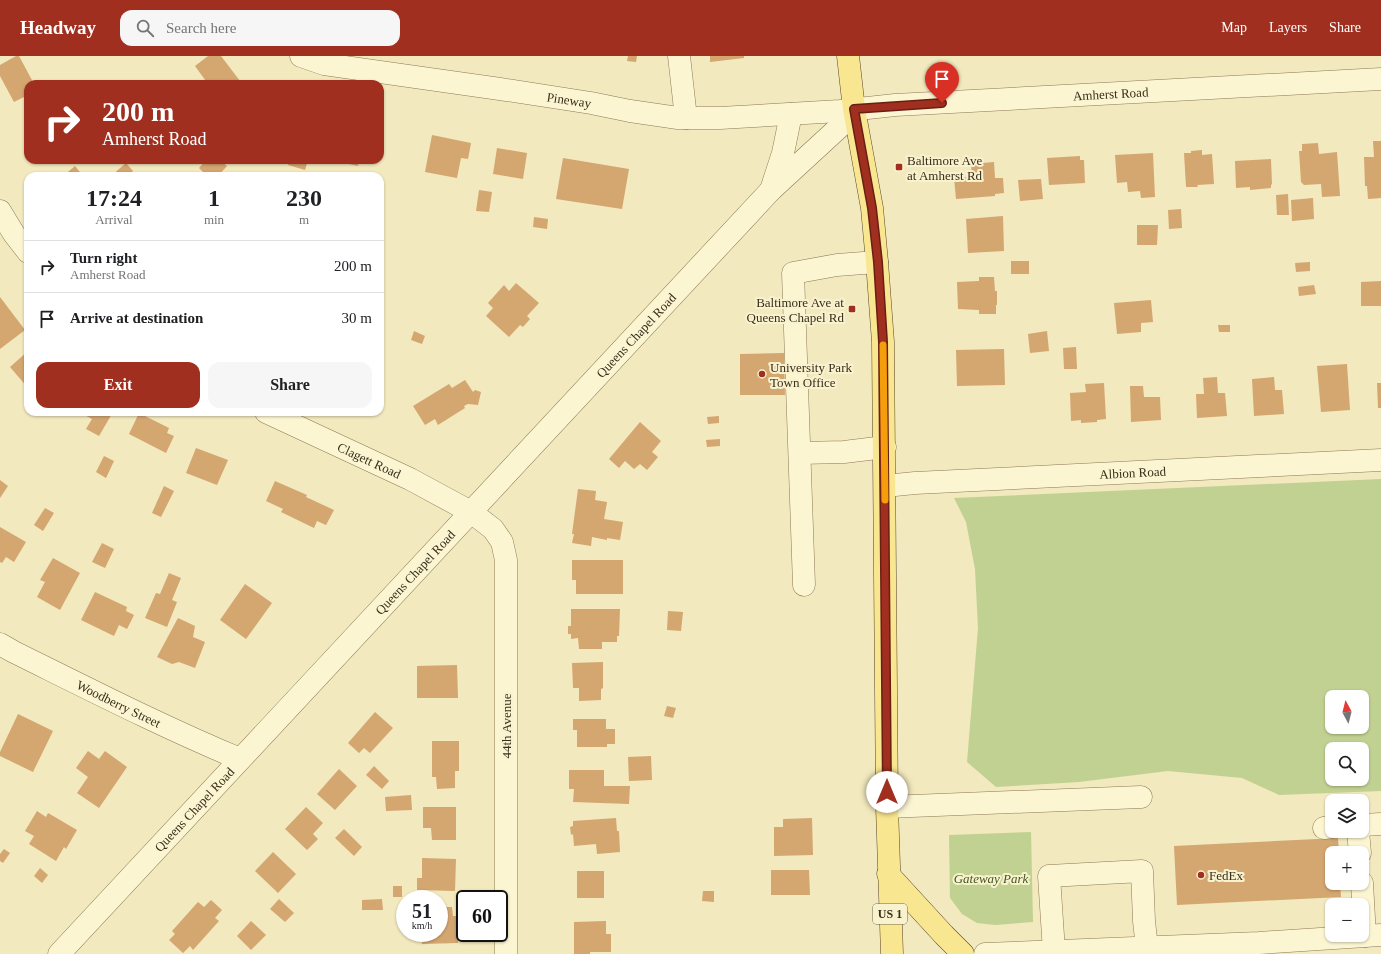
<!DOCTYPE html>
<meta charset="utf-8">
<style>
body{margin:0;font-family:Georgia,serif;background:#f6f6f6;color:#202124;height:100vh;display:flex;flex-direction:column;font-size:15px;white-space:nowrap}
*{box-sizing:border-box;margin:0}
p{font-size:13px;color:#757577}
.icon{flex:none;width:22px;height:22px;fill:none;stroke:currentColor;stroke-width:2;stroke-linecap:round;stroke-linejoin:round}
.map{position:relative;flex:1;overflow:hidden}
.drawer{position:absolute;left:24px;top:116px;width:360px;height:244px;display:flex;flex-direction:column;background:#fff;border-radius:12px;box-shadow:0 1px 3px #0004}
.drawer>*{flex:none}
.hud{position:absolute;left:24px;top:24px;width:360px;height:84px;border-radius:12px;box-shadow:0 1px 3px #0004;background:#a12f1f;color:#fff;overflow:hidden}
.needle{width:26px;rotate:353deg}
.buttons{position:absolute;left:1325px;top:634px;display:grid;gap:8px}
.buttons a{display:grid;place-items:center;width:44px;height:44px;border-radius:8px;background:#fff;box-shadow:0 1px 3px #0004;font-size:20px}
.speed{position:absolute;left:396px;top:834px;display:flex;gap:8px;font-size:20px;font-weight:700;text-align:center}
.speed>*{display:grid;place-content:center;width:52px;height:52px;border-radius:50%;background:#fff;box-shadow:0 1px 3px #0004;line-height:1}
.speed small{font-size:10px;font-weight:400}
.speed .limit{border:2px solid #111;border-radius:6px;background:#fff;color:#111}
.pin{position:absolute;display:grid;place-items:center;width:34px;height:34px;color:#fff;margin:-41px -17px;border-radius:50% 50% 50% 0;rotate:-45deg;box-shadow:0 0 4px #0007}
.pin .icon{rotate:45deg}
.me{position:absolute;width:44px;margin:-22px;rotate:0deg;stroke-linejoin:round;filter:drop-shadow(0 0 3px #0008)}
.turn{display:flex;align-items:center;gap:14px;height:84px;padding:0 12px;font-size:18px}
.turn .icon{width:52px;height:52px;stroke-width:2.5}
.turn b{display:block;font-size:28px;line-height:34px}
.eta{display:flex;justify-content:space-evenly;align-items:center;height:68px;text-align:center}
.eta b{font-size:24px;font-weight:600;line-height:28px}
.action{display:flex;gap:8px;margin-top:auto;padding:8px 12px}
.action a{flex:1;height:46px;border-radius:12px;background:#a12f1f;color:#fff;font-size:16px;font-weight:600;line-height:46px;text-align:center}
.action a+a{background:#f6f6f6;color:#202124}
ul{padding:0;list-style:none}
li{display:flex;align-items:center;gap:12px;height:52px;padding:0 12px;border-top:1px solid #e0e0e0}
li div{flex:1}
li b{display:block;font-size:15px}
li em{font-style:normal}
header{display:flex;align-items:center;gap:24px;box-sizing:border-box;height:56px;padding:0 20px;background:#a12f1f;color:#fff}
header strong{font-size:19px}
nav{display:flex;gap:22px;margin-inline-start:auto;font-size:14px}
.search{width:280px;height:36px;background:#f6f6f6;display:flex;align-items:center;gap:10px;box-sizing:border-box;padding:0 14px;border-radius:12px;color:#757577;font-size:15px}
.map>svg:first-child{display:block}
.green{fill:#c1d191;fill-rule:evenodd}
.building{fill:#d4a670}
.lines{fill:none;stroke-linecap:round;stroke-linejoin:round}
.minor-casing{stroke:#8c7955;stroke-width:23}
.major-casing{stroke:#59462a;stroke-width:23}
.minor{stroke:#fcf5d2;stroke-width:22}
.major{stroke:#f9e691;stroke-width:22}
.route-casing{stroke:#691f14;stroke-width:10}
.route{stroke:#a12f1f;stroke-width:7}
.slow{stroke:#f59e0b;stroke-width:7}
.poi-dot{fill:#a12f1f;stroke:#f9f2ce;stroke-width:1.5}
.labels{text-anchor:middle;stroke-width:4;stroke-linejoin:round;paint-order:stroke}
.shield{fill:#f9f2ce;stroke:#736951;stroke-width:1}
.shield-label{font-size:12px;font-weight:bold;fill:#3a2e1b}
.street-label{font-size:13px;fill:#3a2e1b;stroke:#f9f2ce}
.poi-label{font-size:13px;fill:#3a2e1b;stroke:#f9f2ce;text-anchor:start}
.park-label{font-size:13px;font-style:italic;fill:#435820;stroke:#f9f2ce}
</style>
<header>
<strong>Headway</strong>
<div class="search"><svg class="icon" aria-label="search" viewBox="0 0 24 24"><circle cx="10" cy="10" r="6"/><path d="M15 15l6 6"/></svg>Search here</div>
<nav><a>Map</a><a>Layers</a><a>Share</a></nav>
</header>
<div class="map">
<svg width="1381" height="898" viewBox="0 0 1381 898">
<rect width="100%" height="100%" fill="#f2e9be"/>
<g class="green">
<path d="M1381,423V735L1279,739L1242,722L1168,715L1079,726L996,731L967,706L978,572L975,513L966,466L954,442ZM1332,641H1362V671H1332ZM1332,693H1362V723H1332Z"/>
<path d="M1031,776L1033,866L995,869L977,867L962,858L950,842L949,779Z"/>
</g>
<g class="building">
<path d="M16,0H19L33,26L28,28V39L14,46L0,20V9Z"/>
<path d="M208,0H221L240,25L235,28H208L195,10Z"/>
<path d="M628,0H637L636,6L627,5Z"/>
<path d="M710,0H744V2L710,6Z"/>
<path d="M432,79L471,87L468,103L461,102L457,122L425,116Z"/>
<path d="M380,80L384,81L381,100H380Z"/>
<path d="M1373,85H1381V142L1368,143L1367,130H1365L1364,101H1374Z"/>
<path d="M1318,87L1319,98L1337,96L1340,140L1322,141L1321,128L1304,129L1301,126L1299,95H1302V88Z"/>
<path d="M497,92L527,97L523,123L493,118Z"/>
<path d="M1202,94V99L1212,98L1214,128L1197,129L1198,131H1186L1184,97H1191V95Z"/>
<path d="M1153,97L1155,141L1141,142L1140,135L1128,136L1127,126L1117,127L1115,99Z"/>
<path d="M1080,100V104H1084L1085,127L1049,129L1047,102Z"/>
<path d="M563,102L629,113L622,153L556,143Z"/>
<path d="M1271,103L1272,128L1271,129V132L1250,134V131L1236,132L1235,105Z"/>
<path d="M206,104H220L227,110L218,120H207L199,112Z"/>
<path d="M290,104H308L305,114L288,109Z"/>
<path d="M335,104H359L358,110L335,105Z"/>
<path d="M994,106L995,122H1003L1004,137L995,138V140L956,143L954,122L972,121L971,108Z"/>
<path d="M126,107L133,115L128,120H113L112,119Z"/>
<path d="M75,110L83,120H63Z"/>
<path d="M1041,123L1043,143L1020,145L1018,124Z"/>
<path d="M479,134L492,136L489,156L476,155Z"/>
<path d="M1288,138L1289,159H1277L1276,139Z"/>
<path d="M1313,142L1314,163L1292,165L1291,144Z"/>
<path d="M1181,153L1182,172L1169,173L1168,154Z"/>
<path d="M1003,160L1004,195L968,197L966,163Z"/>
<path d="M534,161L548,163L547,173L533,171Z"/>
<path d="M1137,169H1158L1157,189H1137Z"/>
<rect x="1011" y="205" width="18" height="13"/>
<path d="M1310,206V215L1296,216L1295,207Z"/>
<path d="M979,221H994L995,235H997V249H996V258H979V254L958,253L957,226L979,225Z"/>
<path d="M1381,225V250H1361V226Z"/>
<path d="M516,227L539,247L527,260L530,263L523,271L520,269L509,281L486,260L493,252L488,247L504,229L509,235Z"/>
<path d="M1314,229L1316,238L1299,240L1298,231Z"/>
<path d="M0,241L25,274L0,293Z"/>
<path d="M1151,244L1153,266L1141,267V276L1117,278L1114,247Z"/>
<path d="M1218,269H1230V276H1219Z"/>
<path d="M414,275L425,280L422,288L411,284Z"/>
<path d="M1047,275L1049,295L1030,297L1028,278Z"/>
<path d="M1076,291L1077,313H1064L1063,292Z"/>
<path d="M1004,293L1005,329L957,330L956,294Z"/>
<path d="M28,295V332L10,311Z"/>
<path d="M784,297L785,339H740V298Z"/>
<path d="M1347,308L1350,354L1321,356L1317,310Z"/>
<path d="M1217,321L1218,337H1225L1227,360L1197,362L1196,338H1204L1203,322Z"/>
<path d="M1274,321L1275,334H1282L1284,358L1254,360L1252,323Z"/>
<path d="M465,324L473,336L475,334L481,336L478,349L468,348L464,350L465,352L438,369L435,363L425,369L413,350L449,328L452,332Z"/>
<path d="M1104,327L1106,363L1097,364V366L1081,367V364L1071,365L1070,337L1086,336L1085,328Z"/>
<path d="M1377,327H1381V352H1378Z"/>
<path d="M1130,330H1143L1144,341H1160L1161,364L1131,366Z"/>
<path d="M79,356H113L99,380L86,373L92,363Z"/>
<path d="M139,357L169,372L167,377L174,380L166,397L129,378Z"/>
<path d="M719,360V367L708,368L707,361Z"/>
<path d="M640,366L661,385L652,396L658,401L647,414L640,408L634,413L625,405L619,412L609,403Z"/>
<path d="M720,383V390L707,391L706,384Z"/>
<path d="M196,392L228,404L217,429L186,417Z"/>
<path d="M104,400L114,405L106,422L96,416Z"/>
<path d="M0,424L8,430L0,442Z"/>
<path d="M275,425L307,439L306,441L334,454L326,469L317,465L314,472L281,456L283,453L266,445Z"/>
<path d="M164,430L174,435L161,461L152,457Z"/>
<path d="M578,433L596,435L595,444L607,446L604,463L623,466L620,484L607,482V484L592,481L591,490L572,487L574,478H572Z"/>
<path d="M45,452L54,457L43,475L34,469Z"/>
<path d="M0,471L26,486L14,506L6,501L2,507L0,506Z"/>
<path d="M102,487L114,493L105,512L92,506Z"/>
<path d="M53,502L80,517L60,554L37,541L45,526L40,524Z"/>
<path d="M572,504H623V538H576V524H572Z"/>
<path d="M169,517L181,522L172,544L177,546L167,571L145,562L156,537L160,538Z"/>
<path d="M245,528L272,547L246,583L220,564Z"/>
<path d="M95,536L127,551L126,555L134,559L127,573L119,569L114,580L81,564Z"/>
<path d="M571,553H620L619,580H617V586H602V593H579L578,582L571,583V578H568V570H571Z"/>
<path d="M668,555L683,556L681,575L667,574Z"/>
<path d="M178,562L195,570L193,581L205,586L195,612L179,606L172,608L157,601Z"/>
<path d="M603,606V632L601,633V644L579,645V632H573L572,607Z"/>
<path d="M457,609L458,642H417V610Z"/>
<path d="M667,650L676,652L673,662L664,660Z"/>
<path d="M375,656L393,672L370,697L364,692L359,697L348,687Z"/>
<path d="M18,658L53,675L33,716L0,700V696Z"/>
<path d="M573,663H606V673H615V688H607V691H577V674H573Z"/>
<path d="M432,685H459V715H455V732L437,733L436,721H432Z"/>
<path d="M88,695L99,703L105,695L127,711L99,752L77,737L88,721L76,712Z"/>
<path d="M651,700L652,724L629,725L628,701Z"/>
<path d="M374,710L389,725L382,733L366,719Z"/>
<path d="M339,713L357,730L335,754L317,738Z"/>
<path d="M569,714H604V730H630L629,748L573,746L574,733H569Z"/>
<path d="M411,739L412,754L386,755L385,741Z"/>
<path d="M306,751L323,767L313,778L318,783L307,794L285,773Z"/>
<path d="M423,751H456V784H432L431,772H423Z"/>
<path d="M37,755L46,761L48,757L77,774L66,793L64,791L56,805L29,788L34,780L25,775Z"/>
<path d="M616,762L617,775H619L620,796L597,798L596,788L574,790L573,778L571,779L570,771L573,770V765Z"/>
<path d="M812,762L813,799L774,800V771H783V763Z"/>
<path d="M344,773L362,791L354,800L335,782Z"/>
<path d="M1338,782L1339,797H1332V827H1340L1341,841L1177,849L1174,790Z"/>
<path d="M4,793L10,797L3,807L0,805V798Z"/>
<path d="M273,796L296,818L278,837L255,815Z"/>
<path d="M422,802L456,803L455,835L417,834V822H422Z"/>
<path d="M40,812L48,819L42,827L34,820Z"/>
<path d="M771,814H809L810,839H771Z"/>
<rect x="577" y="815" width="27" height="27"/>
<rect x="393" y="830" width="9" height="11"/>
<path d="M703,835H714V846L702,845Z"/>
<path d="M279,843L294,857L285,866L270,853Z"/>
<path d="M382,843L383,854H362V844Z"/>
<path d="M211,844L222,854L215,862L219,865L193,894L190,890L183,897L169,884L175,878L172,875L198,846L204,851Z"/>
<path d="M439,851H452L453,860H457L458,887L422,888L421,877H439Z"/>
<path d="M251,865L266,879L251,894L237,880Z"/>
<path d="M606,865V878H611V896H590V898H574V866Z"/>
</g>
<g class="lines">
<defs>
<g id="minor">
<path id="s1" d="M301,0L324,8L500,33L591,47L630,55L678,62H720L840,55L895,49L1381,23"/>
<path d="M679,0L686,62"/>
<path d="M771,134L783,97L791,58"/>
<path d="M0,155L14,178L28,196"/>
<path id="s2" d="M266,356L410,423L471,456L493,473L502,486L506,504V898"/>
<path d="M800,397L844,396L885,391"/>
<path id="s3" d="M885,430L915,427L1381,404"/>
<path d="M804,529L793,217L837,209L877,206"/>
<path id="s4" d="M0,588L14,596C89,633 163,671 240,703"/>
<path d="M887,751L1141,741"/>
<path d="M1362,769L1381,768"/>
<path d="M1324,772L1332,771"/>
<path d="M1358,775L1360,797"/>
<path d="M1362,827L1365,880"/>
<path d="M1054,895L1049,820L1142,815L1144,865L1147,892"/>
<path id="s5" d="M59,898L771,134L846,65L854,53"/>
<path d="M985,898L1259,887L1381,879"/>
</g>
<g id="major">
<path d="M848,0L854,53L872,152L877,206L883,286L887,751L892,898"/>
<path d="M888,818L944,879L963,898"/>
</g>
</defs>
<use href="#minor" class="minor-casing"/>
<use href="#major" class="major-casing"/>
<use href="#minor" class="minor"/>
<use href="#major" class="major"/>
</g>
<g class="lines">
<defs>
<path id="route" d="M887,736L883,286L878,206L872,152L854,53L942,47"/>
</defs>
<use href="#route" class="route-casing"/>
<use href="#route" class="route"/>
<path class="slow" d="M883,289L885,444"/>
</g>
<g class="poi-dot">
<rect x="895" y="107" width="8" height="8" rx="2"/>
<rect x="848" y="249" width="8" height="8" rx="2"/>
<circle cx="762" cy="318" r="4"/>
<circle cx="1201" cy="819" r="4"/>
</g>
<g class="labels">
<rect class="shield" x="873" y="848" width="34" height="20" rx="3"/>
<g class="shield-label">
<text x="890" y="862">US 1</text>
</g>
<g class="street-label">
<text dy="5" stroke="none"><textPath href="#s1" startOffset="816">Amherst Road</textPath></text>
<text dy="5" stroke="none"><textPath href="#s1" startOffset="272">Pineway</textPath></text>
<text dy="5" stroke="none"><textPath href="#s5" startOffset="846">Queens Chapel Road</textPath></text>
<text dy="5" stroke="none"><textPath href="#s2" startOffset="114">Clagett Road</textPath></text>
<text dy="5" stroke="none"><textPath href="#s3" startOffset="248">Albion Road</textPath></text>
<text dy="5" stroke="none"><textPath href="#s5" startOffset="522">Queens Chapel Road</textPath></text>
<text dy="5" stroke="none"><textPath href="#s4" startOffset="133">Woodberry Street</textPath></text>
<text transform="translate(506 670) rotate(-90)" y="5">44th Avenue</text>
<text dy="5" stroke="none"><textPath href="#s5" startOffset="198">Queens Chapel Road</textPath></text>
</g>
<g class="poi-label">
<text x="907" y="109">Baltimore Ave<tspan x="907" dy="15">at Amherst Rd</tspan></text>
<text x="844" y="251" text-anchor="end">Baltimore Ave at<tspan x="844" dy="15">Queens Chapel Rd</tspan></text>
<text x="770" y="316">University Park<tspan x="770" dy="15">Town Office</tspan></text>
<text x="1209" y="824">FedEx</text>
</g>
<g class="park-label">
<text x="991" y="827">Gateway Park</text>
</g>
</g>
</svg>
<div class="buttons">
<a><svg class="needle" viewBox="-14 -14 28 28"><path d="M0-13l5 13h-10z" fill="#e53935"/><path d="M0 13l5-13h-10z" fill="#757577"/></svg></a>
<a><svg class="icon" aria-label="search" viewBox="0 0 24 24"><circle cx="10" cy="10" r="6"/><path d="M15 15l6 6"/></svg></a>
<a><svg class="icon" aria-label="layers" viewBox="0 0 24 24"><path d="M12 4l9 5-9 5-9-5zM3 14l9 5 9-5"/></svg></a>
<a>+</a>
<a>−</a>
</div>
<div class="speed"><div>51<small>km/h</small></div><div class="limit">60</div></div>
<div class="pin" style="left:942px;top:47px;background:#d93025"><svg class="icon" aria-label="arrive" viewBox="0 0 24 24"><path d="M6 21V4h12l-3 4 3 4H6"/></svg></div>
<svg class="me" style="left:887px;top:736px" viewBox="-20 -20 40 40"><circle r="19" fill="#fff"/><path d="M0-13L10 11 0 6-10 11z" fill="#a12f1f"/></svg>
<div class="hud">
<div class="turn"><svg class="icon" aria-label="right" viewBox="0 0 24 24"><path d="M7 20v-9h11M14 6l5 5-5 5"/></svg><div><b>200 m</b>Amherst Road</div></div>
</div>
<section class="drawer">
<div class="eta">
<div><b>17:24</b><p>Arrival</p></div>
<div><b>1</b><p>min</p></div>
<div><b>230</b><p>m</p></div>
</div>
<ul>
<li><svg class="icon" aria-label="right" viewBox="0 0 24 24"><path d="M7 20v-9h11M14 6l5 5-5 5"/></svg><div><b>Turn right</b><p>Amherst Road</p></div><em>200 m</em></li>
<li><svg class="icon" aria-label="arrive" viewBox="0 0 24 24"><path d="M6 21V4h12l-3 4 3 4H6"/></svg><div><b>Arrive at destination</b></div><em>30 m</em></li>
</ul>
<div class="action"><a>Exit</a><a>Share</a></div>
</section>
</div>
